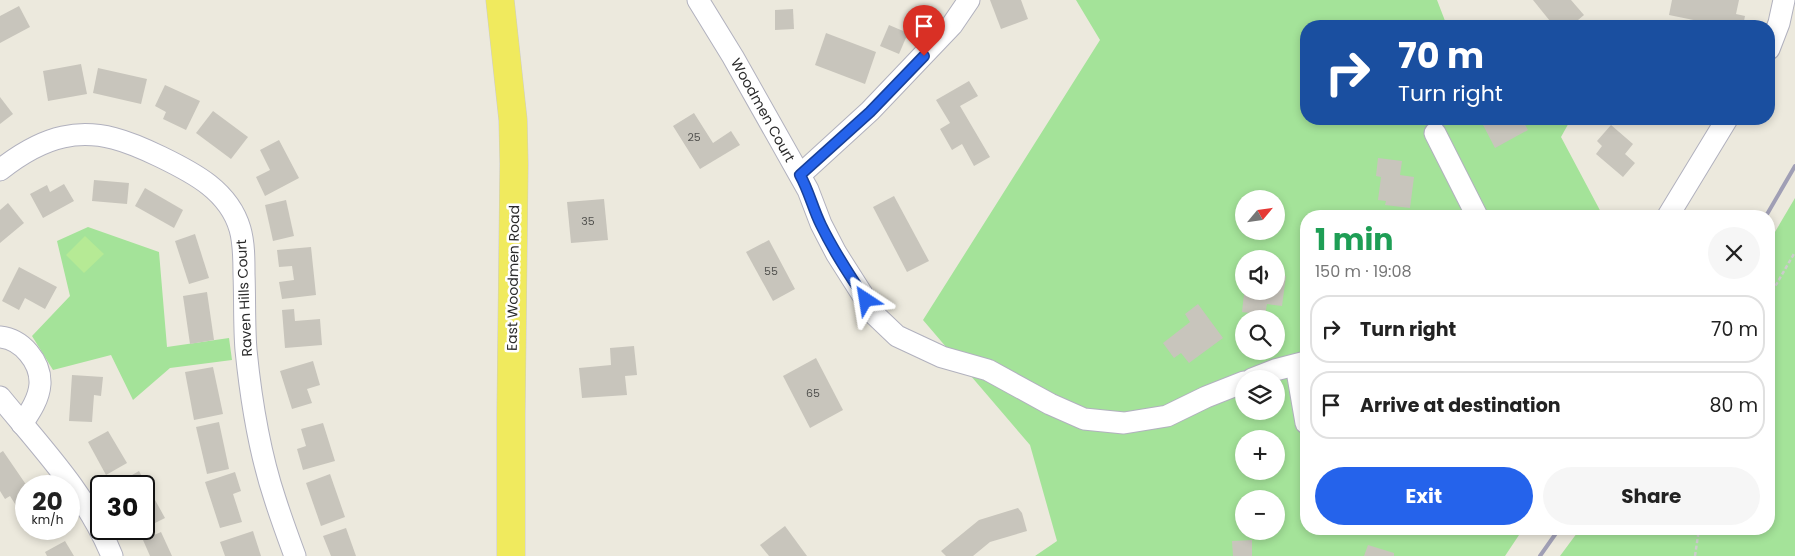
<!DOCTYPE html>
<meta charset="utf-8">
<style>
body{margin:0;font-family:Poppins,sans-serif;background:#f6f6f6;color:#222;height:100vh;display:flex;flex-direction:column;font-size:19px;white-space:nowrap}
*{box-sizing:border-box;margin:0}
p{font-size:16px;color:#767676}
.icon{flex:none;width:28px;height:28px;fill:none;stroke:currentColor;stroke-width:2;stroke-linecap:round;stroke-linejoin:round}
.map{position:relative;flex:1;overflow:hidden}
.details{position:absolute;left:1300px;top:210px;width:475px;height:325px;display:flex;flex-direction:column;background:#fff;border-radius:20px;box-shadow:0 2px 8px #0003}
.details>*{flex:none}
.top-card{position:absolute;left:1300px;top:20px;width:475px;height:105px;border-radius:20px;box-shadow:0 2px 8px #0003;background:#1a4fa0;color:#fff;overflow:hidden}
.needle{width:32px;rotate:61deg}
.buttons{position:absolute;left:1235px;top:190px;display:grid;gap:10px}
.buttons a{display:grid;place-items:center;width:50px;height:50px;border-radius:50%;background:#fff;box-shadow:0 2px 8px #0003;font-size:25px}
.speed{position:absolute;left:15px;top:475px;display:flex;gap:10px;font-size:25px;font-weight:700;text-align:center}
.speed>*{display:grid;place-content:center;width:65px;height:65px;border-radius:50%;background:#fff;box-shadow:0 2px 8px #0003;line-height:1}
.speed small{font-size:12px;font-weight:400}
.speed .limit{border:2px solid #111;border-radius:8px;background:#fff;color:#111}
.pin{position:absolute;display:grid;place-items:center;width:42px;height:42px;color:#fff;margin:-51px -21px;border-radius:50% 50% 50% 0;rotate:-45deg;box-shadow:0 0 5px #0007}
.pin .icon{rotate:45deg}
.me{position:absolute;width:55px;margin:-28px;rotate:327deg;stroke-linejoin:round;filter:drop-shadow(0 0 4px #0008)}
.turn{display:flex;align-items:center;gap:18px;height:105px;padding:0 15px;font-size:22px}
.turn .icon{width:65px;height:65px;stroke-width:2.5}
.turn b{display:block;font-size:35px;line-height:42px}
.round{display:grid;place-items:center;flex:none;width:52px;height:52px;border-radius:26px;background:#f6f6f6}
.headline{display:flex;align-items:center;justify-content:space-between;height:85px;padding:0 15px}
h1{font-size:30px;font-weight:700;line-height:38px;color:#1e9e55}
.action{display:flex;gap:10px;margin-top:auto;padding:10px 15px}
.action a{flex:1;height:58px;border-radius:30px;background:#2563eb;color:#fff;font-size:20px;font-weight:700;line-height:58px;text-align:center}
.action a+a{background:#f6f6f6;color:#222}
ul{padding:0;list-style:none}
li{display:flex;align-items:center;gap:15px;height:68px;margin:0 10px 8px;padding:0 5px;border:2px solid #e0e0e0;border-radius:20px}
li div{flex:1}
li b{display:block;font-size:19px}
li em{font-style:normal}
.map>svg:first-child{display:block}
.green{fill:#a4e399;fill-rule:evenodd}
.pitch{fill:#b6ea95}
.building{fill:#c8c5bc}
.lines{fill:none;stroke-linecap:round;stroke-linejoin:round}
.minor-casing{stroke:#b1b1be;stroke-width:23}
.major-casing{stroke:#ccc;stroke-width:29}
.path{stroke:#ccc;stroke-width:2.5;stroke-dasharray:4 2.5;stroke-linecap:butt}
.minor{stroke:#fff;stroke-width:21}
.major{stroke:#f0ea5e;stroke-width:28}
.rail{stroke:#a09fb5;stroke-width:4}
.route-casing{stroke:#184099;stroke-width:12}
.route{stroke:#2563eb;stroke-width:9}
.labels{text-anchor:middle;stroke-width:5;stroke-linejoin:round;paint-order:stroke}
.number-label{font-size:11px;fill:#52524f}
.street-label{font-size:14px;fill:#2b2b2b;stroke:#fff}
</style>
<div class="map">
<svg width="1795" height="556" viewBox="0 0 1795 556">
<rect width="100%" height="100%" fill="#ece9dd"/>
<g class="green">
<path d="M1076,0H1437L1447,26H1306V119H1571L1561,137L1603,216H1306V529H1523L1505,556H1035L1057,541L1030,445L923,320L1100,40ZM1244,199H1276V231H1244ZM1244,259H1276V291H1244ZM1244,319H1276V351H1244ZM1244,379H1276V411H1244ZM1244,439H1276V471H1244ZM1244,499H1276V531H1244Z"/>
<path d="M1795,198V556H1560L1580,529H1769V242Z"/>
<path d="M88,227L159,252L167,347L229,338L232,360L170,368L133,400L111,355L53,370L32,336L70,296L57,241Z"/>
</g>
<path class="pitch" d="M85,236L104,254L84,273L66,255Z"/>
<g class="building">
<path d="M990,0H1021L1028,19L1001,29Z"/>
<path d="M1533,0H1571L1584,15L1571,26H1554Z"/>
<path d="M1672,0H1739L1736,14L1745,16L1743,26H1718V25L1669,15Z"/>
<path d="M19,6L30,27L0,43V16Z"/>
<path d="M793,9L794,29L775,30V10Z"/>
<path d="M889,25L908,33L899,54L880,46Z"/>
<path d="M826,33L876,52L865,84L815,65Z"/>
<path d="M81,64L87,94L48,101L43,71Z"/>
<path d="M98,68L147,79L141,104L93,93Z"/>
<path d="M969,81L978,96L960,106L990,157L974,166L962,144L952,150L940,129L950,123L936,100Z"/>
<path d="M165,85L200,101L186,130L163,119L166,112L155,106Z"/>
<path d="M0,97L13,114L0,124Z"/>
<path d="M213,111L248,137L231,159L196,133Z"/>
<path d="M694,113L713,143L731,131L740,145L700,169L673,126Z"/>
<path d="M1486,119H1528L1523,121L1528,130L1495,148L1481,121Z"/>
<path d="M1611,125L1633,144L1625,154L1635,163L1623,177L1596,154L1602,146L1597,141Z"/>
<path d="M279,140L299,178L265,196L256,177L270,170L260,150Z"/>
<path d="M1378,158L1402,161L1400,175L1414,177L1410,208L1385,205L1386,201L1378,200L1381,177L1376,176Z"/>
<path d="M94,180L129,183L127,204L92,201Z"/>
<path d="M64,184L74,201L43,218L30,194L47,185L50,192Z"/>
<path d="M145,188L183,210L174,228L135,206Z"/>
<path d="M894,196L929,261L907,272L873,207Z"/>
<path d="M604,199L608,240L571,243L567,202Z"/>
<path d="M286,200L294,236L273,241L265,205Z"/>
<path d="M8,203L24,223L0,243V210Z"/>
<path d="M195,234L209,278L189,284L175,241Z"/>
<path d="M769,240L795,289L773,301L746,252Z"/>
<path d="M311,247L316,295L282,299L279,282L294,280L292,266L279,267L277,250Z"/>
<path d="M19,267L57,287L45,309L25,298L19,310L2,301Z"/>
<path d="M1276,271H1278V275L1286,276L1282,306L1267,304L1265,315L1242,312L1244,294L1252,295V291H1276Z"/>
<path d="M207,292L214,340L190,344L183,296Z"/>
<path d="M1198,304L1223,338L1189,363L1181,353L1174,358L1163,343L1190,322L1185,314Z"/>
<path d="M294,309L295,321L320,319L322,345L285,348L282,310Z"/>
<path d="M634,346L637,375L625,376L627,395L582,398L579,368L611,365L610,348Z"/>
<path d="M816,358L843,410L810,428L783,376Z"/>
<path d="M313,361L320,385L307,389L312,403L292,409L280,371Z"/>
<path d="M213,367L223,414L194,420L185,372Z"/>
<path d="M72,375L103,377L101,396L94,395L92,422L69,421Z"/>
<path d="M219,422L229,469L207,474L196,427Z"/>
<path d="M323,423L335,461L303,470L297,449L306,446L301,429Z"/>
<path d="M108,431L127,463L106,475L88,442Z"/>
<path d="M3,451L27,486L26,500L17,507L10,496L5,499L0,491V453Z"/>
<path d="M139,471L165,518L145,528L144,526V486H122L120,482Z"/>
<path d="M235,472L241,491L233,494L242,522L220,528L205,482Z"/>
<path d="M330,474L345,517L321,526L306,483Z"/>
<path d="M1018,508L1022,513L1027,531L990,542L973,556H946L941,551L979,520Z"/>
<path d="M785,526L807,556H769L760,545Z"/>
<path d="M346,528L356,556H331L323,536Z"/>
<path d="M253,531L261,556H225L220,542Z"/>
<path d="M161,532L172,556H150L143,540Z"/>
<path d="M1252,540V556H1233L1232,541Z"/>
<path d="M65,541L74,556H47L45,552Z"/>
<path d="M1368,545L1394,553V556H1364Z"/>
</g>
<g class="lines">
<defs>
<g id="minor">
<path d="M698,0L733,57L808,190L821,224L836,253L876,316L897,336L942,357L988,370L1050,404L1084,419L1124,423L1167,416L1206,397L1244,382"/>
<path d="M1769,49L1779,23L1784,0"/>
<path d="M1435,133L1477,216"/>
<path d="M0,170C19,155 40,142 63,137C99,129 130,142 161,157C194,173 229,191 240,229C244,243 244,259 244,274C245,299 244,325 246,350C251,400 259,451 275,499C281,518 288,537 295,556"/>
<path d="M800,175L870,111L952,25L969,0"/>
<path d="M1668,216L1727,119"/>
<path d="M0,337C22,339 41,362 40,384C39,399 30,412 22,424"/>
<path d="M1296,365L1306,423"/>
<path d="M1252,379L1275,370L1306,362"/>
<path d="M0,397C41,447 88,496 112,556"/>
</g>
<path id="major" d="M500,0L513,120L514,164L511,413V556"/>
</defs>
<use href="#minor" class="minor-casing"/>
<use href="#major" class="major-casing"/>
<g class="path">
<path d="M1769,297L1795,252"/>
<path d="M1695,556L1699,529"/>
</g>
<use href="#minor" class="minor"/>
<use href="#major" class="major"/>
<g class="rail">
<path d="M1766,216L1795,166"/>
<path d="M1540,556L1559,529"/>
</g>
</g>
<g class="lines">
<defs>
<path id="route" d="M866,300C850,276 834,252 821,225C813,209 809,191 800,175L870,112L924,56"/>
</defs>
<use href="#route" class="route-casing"/>
<use href="#route" class="route"/>
</g>
<g class="labels">
<g class="number-label">
<text x="694" y="141">25</text>
<text x="588" y="225">35</text>
<text x="771" y="275">55</text>
<text x="813" y="397">65</text>
</g>
<g class="street-label">
<text transform="translate(763 110) rotate(61)" y="5">Woodmen Court</text>
<text transform="translate(513 278) rotate(-89)" y="5">East Woodmen Road</text>
<text transform="translate(244 298) rotate(-93)" y="5">Raven Hills Court</text>
</g>
</g>
</svg>
<div class="buttons">
<a><svg class="needle" viewBox="-14 -14 28 28"><path d="M0-13l5 13h-10z" fill="#e53935"/><path d="M0 13l5-13h-10z" fill="#767676"/></svg></a>
<a><svg class="icon" aria-label="sound" viewBox="0 0 24 24"><path d="M4 9h4l5-4v14l-5-4H4zM17 9q2 3 0 6"/></svg></a>
<a><svg class="icon" aria-label="search" viewBox="0 0 24 24"><circle cx="10" cy="10" r="6"/><path d="M15 15l6 6"/></svg></a>
<a><svg class="icon" aria-label="layers" viewBox="0 0 24 24"><path d="M12 4l9 5-9 5-9-5zM3 14l9 5 9-5"/></svg></a>
<a>+</a>
<a>−</a>
</div>
<div class="speed"><div>20<small>km/h</small></div><div class="limit">30</div></div>
<div class="pin" style="left:924px;top:56px;background:#d93025"><svg class="icon" aria-label="arrive" viewBox="0 0 24 24"><path d="M6 21V4h12l-3 4 3 4H6"/></svg></div>
<svg class="me" style="left:866px;top:300px" viewBox="-20 -20 40 40"><path d="M0-17L14 15 0 8-14 15z" fill="#2563eb" stroke="#fff" stroke-width="4"/></svg>
<div class="top-card">
<div class="turn"><svg class="icon" aria-label="right" viewBox="0 0 24 24"><path d="M7 20v-9h11M14 6l5 5-5 5"/></svg><div><b>70 m</b>Turn right</div></div>
</div>
<section class="details">
<div class="headline"><div><h1>1 min</h1><p>150 m · 19:08</p></div><a class="round"><svg class="icon" aria-label="close" viewBox="0 0 24 24"><path d="M6 6l12 12M18 6L6 18"/></svg></a></div>
<ul>
<li><svg class="icon" aria-label="right" viewBox="0 0 24 24"><path d="M7 20v-9h11M14 6l5 5-5 5"/></svg><div><b>Turn right</b></div><em>70 m</em></li>
<li><svg class="icon" aria-label="arrive" viewBox="0 0 24 24"><path d="M6 21V4h12l-3 4 3 4H6"/></svg><div><b>Arrive at destination</b></div><em>80 m</em></li>
</ul>
<div class="action"><a>Exit</a><a>Share</a></div>
</section>
</div>
